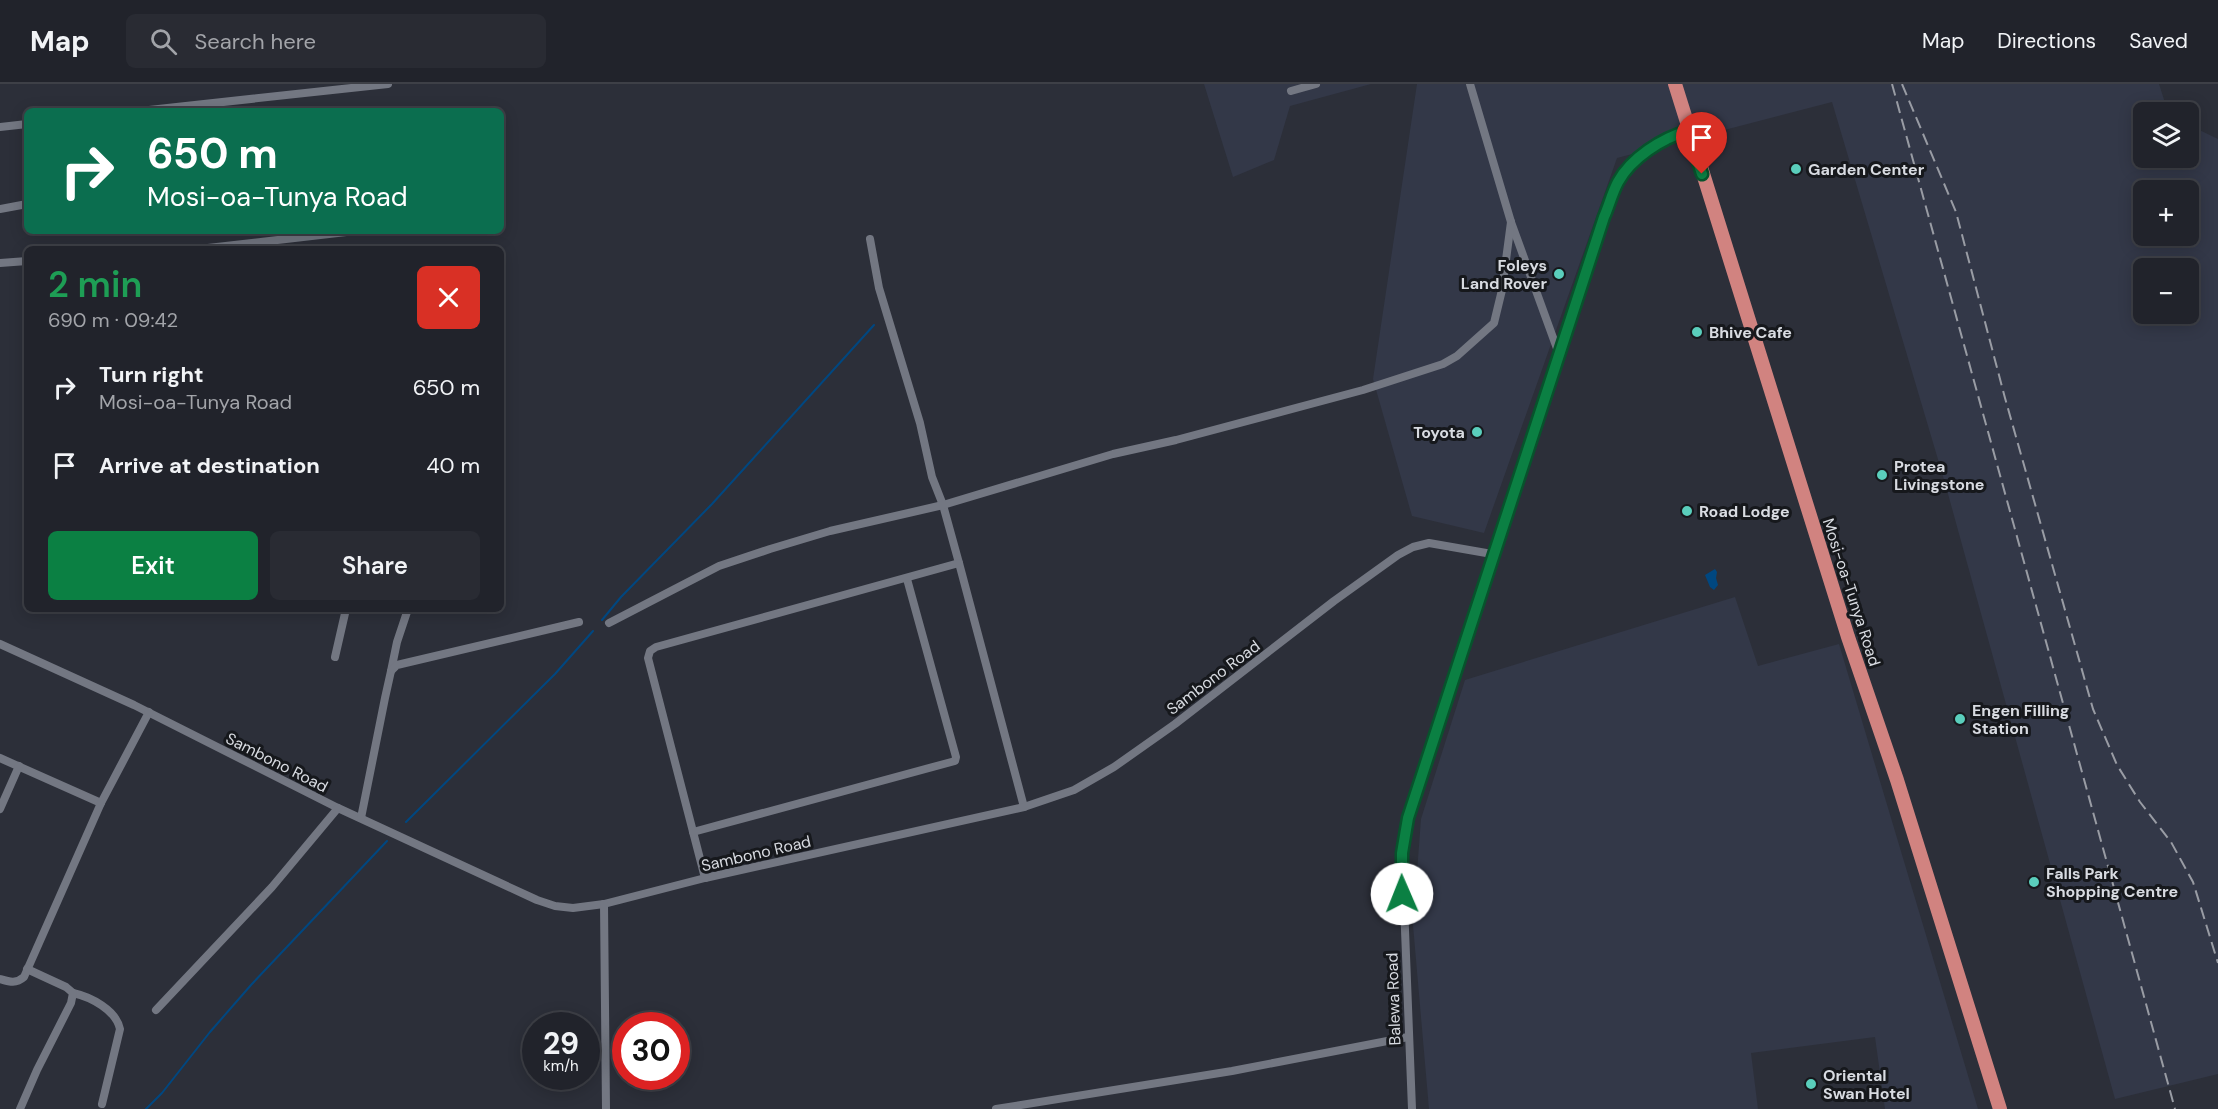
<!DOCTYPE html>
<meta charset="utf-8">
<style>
body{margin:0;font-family:"DM Sans",sans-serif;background:#292b33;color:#f1f3f6;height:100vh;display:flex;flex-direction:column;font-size:22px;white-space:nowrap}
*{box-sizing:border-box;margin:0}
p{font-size:20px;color:#a2a4a9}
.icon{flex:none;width:33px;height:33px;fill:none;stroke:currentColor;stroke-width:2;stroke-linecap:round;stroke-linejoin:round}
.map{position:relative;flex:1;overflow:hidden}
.details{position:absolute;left:24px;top:162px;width:480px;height:366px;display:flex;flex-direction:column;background:#21232b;border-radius:9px;box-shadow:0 3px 15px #0003,0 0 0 2px #3e4047}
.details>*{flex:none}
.banner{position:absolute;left:24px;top:24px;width:480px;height:126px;border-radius:9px;box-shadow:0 3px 15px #0003,0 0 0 2px #3e4047;background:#0b6e4f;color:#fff;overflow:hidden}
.buttons{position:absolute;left:2133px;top:18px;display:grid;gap:12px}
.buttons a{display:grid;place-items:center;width:66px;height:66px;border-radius:9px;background:#21232b;box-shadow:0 3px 15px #0003,0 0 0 2px #3e4047;font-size:30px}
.speed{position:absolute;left:522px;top:928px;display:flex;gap:12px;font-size:30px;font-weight:700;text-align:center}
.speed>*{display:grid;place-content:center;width:78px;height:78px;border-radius:50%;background:#21232b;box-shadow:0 3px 15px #0003,0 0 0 2px #3e4047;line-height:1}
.speed small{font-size:15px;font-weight:400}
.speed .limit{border:9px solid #d22;background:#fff;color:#111}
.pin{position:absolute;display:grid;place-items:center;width:51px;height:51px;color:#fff;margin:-62px -26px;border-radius:50% 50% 50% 0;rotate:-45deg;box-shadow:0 0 6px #0007}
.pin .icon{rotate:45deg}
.me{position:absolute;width:66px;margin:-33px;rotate:359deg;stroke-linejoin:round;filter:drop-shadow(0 0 4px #0008)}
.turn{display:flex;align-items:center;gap:21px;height:126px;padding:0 24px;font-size:27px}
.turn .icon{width:78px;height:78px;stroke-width:2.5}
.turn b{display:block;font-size:42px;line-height:51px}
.round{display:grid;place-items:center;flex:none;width:63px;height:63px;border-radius:9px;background:#292b33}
.overview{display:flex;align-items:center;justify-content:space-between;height:102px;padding:0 24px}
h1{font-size:36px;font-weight:600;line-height:45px;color:#1e9e55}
.action{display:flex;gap:12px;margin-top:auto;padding:12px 24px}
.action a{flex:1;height:69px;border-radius:9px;background:#0b8043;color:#fff;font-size:24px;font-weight:600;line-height:69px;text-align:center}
.action a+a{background:#292b33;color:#f1f3f6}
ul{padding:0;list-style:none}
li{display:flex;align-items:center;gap:18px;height:78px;padding:0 24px}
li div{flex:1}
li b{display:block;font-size:22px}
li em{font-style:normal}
header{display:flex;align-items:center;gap:36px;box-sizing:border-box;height:84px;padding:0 30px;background:#21232b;border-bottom:2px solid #3e4047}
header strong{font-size:28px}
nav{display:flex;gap:33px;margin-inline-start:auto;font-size:21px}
.search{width:420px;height:54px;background:#292b33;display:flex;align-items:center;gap:15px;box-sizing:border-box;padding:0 21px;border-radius:9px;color:#a2a4a9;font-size:22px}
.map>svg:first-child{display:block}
.built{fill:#333848;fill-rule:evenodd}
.water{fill:#004780}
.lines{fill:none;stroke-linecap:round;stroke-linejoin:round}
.stream{stroke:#004780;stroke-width:2}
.street{stroke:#737782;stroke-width:8}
.highway{stroke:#d18380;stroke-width:14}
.rail{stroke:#999ca4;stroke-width:2;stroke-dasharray:12 6;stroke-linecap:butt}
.route-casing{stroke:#07532c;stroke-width:15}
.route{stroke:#0b8043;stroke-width:10}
.poi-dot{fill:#5acebc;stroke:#16181c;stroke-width:2}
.labels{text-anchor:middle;stroke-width:6;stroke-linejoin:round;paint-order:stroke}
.poi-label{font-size:16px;font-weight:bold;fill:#d8dbe1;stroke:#16181c;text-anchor:start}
.street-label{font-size:16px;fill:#d8dbe1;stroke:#16181c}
</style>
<header>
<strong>Map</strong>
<div class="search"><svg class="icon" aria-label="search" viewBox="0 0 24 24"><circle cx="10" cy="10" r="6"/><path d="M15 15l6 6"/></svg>Search here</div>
<nav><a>Map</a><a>Directions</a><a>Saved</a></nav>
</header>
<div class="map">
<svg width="2218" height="1025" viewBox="0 0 2218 1025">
<rect width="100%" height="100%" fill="#2c2f39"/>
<g class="built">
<path d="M1204,0H1371L1290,22L1274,76L1233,93Z"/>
<path d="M1417,0H2159L2168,28H2144V74H2188L2189,41L2218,55V990L2115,1015L1945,399L1832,18L1617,74L1484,449L1412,432L1373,295ZM2144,106H2188V152H2144ZM2144,184H2188V230H2144Z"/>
<path d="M1735,513L1758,582L1839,560L1978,1025H1885L1875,953L1751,969L1758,1025H1429L1413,841L1421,735L1465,596Z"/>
</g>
<path class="water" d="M1715,485L1717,488L1716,494L1718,501L1714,506L1710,503L1705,491Z"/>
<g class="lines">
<g class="stream">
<path d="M602,536L621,513L712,420L874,241"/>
<path d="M406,738L555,590L593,547"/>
<path d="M146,1025L162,1009L210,948L251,901L387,757"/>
</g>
<g class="street">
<path d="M1470,0L1511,138L1559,270"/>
<path d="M1291,7L1316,0"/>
<path d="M140,27L388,0"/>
<path d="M0,43L27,40"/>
<path d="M0,125L27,120"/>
<path d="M870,155L879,204L920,339L932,393L943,421L959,479L1024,723"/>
<path d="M199,165L355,147"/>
<path d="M0,179L27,177"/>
<path d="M609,539L719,482L770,465L830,447L943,421L1113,370L1176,356L1363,306L1443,280L1457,272L1494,239L1502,206L1511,138"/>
<path d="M0,560L134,621L338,724L537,816L555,822L573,824L604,820L705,794L1024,723L1074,706L1114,683L1175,640L1334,517L1398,471L1413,463L1429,459L1492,470"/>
<path d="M335,573L346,525"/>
<path d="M391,587L397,558L408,525"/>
<path d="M0,674L101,719"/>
<path d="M0,725L19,682"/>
<path d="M361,734L385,614L391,587L397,581L579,538"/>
<path d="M693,748L955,677L956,673L907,495"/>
<path d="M705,794L648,574L650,567L656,563L959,479"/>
<path d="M604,820L606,1025"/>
<path d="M0,895C10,898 16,900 24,893L101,719L149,628"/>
<path d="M73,909C91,913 116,926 120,945L102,1020"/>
<path d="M156,926L272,803L338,724"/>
<path d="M20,1025L37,986L71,919L73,909L66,903L27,885"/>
<path d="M996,1025L1232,987L1408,953"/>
<path d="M1412,1025L1402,769L1408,734L1492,470L1604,133C1609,122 1612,109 1618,98C1631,74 1662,54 1688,47"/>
</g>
<path class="highway" d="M1675,0L1848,553L1897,696L2000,1025"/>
<g class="rail">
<path d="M1892,0L2175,1025"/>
<path d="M1902,0L1956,128L2005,314L2093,625L2117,681L2140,718L2171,758L2193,798L2218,879"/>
</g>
</g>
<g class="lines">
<defs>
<path id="route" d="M1402,810V769L1408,734L1604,133C1609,122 1612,109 1618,98C1631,74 1662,54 1688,47L1702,90"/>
</defs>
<use href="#route" class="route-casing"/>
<use href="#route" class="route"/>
</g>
<g class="poi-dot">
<circle cx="1796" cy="85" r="6"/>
<circle cx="1559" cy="190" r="6"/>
<circle cx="1697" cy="248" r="6"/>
<circle cx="1477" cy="348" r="6"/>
<circle cx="1882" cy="391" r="6"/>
<circle cx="1687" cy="427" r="6"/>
<circle cx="1960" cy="635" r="6"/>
<circle cx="2034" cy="798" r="6"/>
<circle cx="1811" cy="1000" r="6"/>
</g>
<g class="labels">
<g class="poi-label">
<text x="1808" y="91">Garden Center</text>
<text x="1547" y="187" text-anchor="end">Foleys<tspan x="1547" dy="18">Land Rover</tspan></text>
<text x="1709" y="254">Bhive Cafe</text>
<text x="1465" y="354" text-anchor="end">Toyota</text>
<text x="1894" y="388">Protea<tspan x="1894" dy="18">Livingstone</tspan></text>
<text x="1699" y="433">Road Lodge</text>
<text x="1972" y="632">Engen Filling<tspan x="1972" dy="18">Station</tspan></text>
<text x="2046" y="795">Falls Park<tspan x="2046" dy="18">Shopping Centre</tspan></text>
<text x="1823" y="997">Oriental<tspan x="1823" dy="18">Swan Hotel</tspan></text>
</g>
<g class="street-label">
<text transform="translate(1852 508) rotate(72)" y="6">Mosi-oa-Tunya Road</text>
<text transform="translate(1213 593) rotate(-37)" y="6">Sambono Road</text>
<text transform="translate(277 678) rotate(27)" y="6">Sambono Road</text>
<text transform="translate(756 769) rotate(-13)" y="6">Sambono Road</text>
<text transform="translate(1393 915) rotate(-92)" y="6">Balewa Road</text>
</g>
</g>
</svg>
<div class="buttons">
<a><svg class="icon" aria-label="layers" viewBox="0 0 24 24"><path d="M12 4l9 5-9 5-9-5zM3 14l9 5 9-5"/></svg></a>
<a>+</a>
<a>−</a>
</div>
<div class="speed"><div>29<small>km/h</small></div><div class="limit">30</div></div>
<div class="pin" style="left:1702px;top:90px;background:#d93025"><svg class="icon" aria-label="arrive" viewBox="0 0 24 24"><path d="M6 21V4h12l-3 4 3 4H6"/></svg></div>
<svg class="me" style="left:1402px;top:810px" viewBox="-20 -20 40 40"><circle r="19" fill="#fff"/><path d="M0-13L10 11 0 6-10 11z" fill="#0b8043"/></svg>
<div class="banner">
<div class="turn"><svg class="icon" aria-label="right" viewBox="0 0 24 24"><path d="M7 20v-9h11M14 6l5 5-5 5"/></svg><div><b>650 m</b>Mosi-oa-Tunya Road</div></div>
</div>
<section class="details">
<div class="overview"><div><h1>2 min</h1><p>690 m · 09:42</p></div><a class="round" style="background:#d93025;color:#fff"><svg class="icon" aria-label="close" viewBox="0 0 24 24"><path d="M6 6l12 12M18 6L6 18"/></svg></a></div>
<ul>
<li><svg class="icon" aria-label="right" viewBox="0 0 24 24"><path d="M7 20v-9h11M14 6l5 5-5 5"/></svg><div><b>Turn right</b><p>Mosi-oa-Tunya Road</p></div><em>650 m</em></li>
<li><svg class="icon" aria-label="arrive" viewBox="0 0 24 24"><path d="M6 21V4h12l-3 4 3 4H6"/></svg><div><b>Arrive at destination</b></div><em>40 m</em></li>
</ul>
<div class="action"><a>Exit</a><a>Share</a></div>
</section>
</div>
